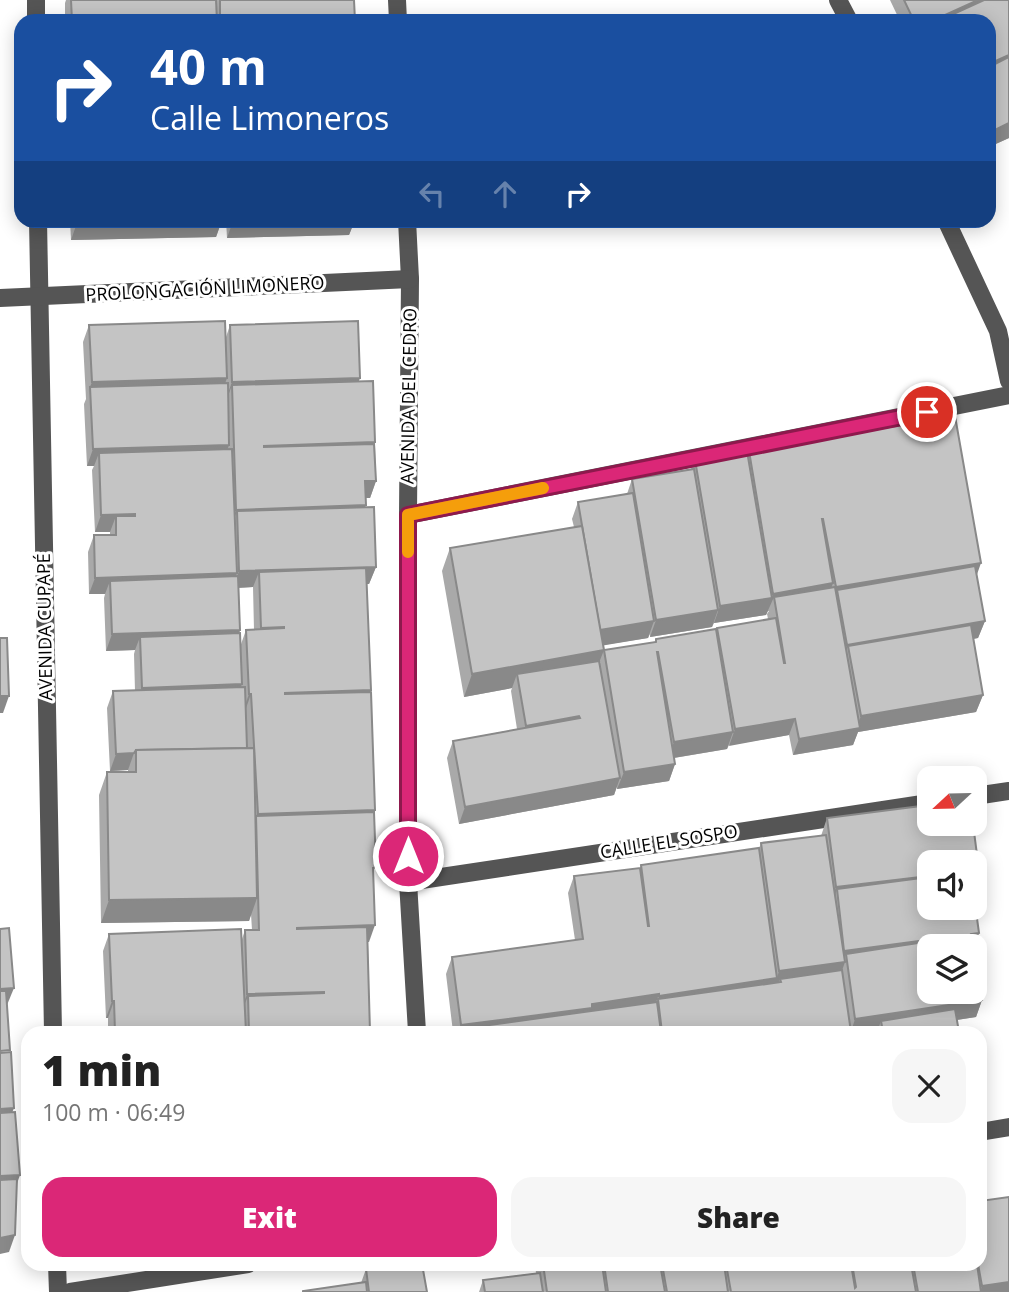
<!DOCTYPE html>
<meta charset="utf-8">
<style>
body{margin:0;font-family:"Open Sans",sans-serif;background:#f6f6f6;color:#222;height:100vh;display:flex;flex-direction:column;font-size:26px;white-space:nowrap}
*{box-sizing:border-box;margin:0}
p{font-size:23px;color:#767676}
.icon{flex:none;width:38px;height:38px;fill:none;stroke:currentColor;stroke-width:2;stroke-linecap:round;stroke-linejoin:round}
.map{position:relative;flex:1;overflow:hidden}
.details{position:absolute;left:21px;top:1026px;width:966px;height:245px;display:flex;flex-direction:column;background:#fff;border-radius:21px;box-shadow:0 4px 18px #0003}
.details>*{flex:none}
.top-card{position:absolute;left:14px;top:14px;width:982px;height:214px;border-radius:21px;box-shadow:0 4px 18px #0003;background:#1a4fa0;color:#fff;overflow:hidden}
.needle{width:46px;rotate:248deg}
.fabs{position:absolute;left:917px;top:766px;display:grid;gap:14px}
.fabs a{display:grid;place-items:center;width:70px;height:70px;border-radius:14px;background:#fff;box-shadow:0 4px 18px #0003;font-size:35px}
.pin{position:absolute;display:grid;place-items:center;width:60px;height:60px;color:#fff;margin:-30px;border:4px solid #fff;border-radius:50%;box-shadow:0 2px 7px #0007}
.me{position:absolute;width:77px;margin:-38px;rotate:0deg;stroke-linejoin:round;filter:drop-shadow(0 0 5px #0008)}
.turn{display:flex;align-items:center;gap:24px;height:147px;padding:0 21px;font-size:32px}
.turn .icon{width:91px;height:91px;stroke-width:2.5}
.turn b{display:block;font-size:49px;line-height:60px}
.lanes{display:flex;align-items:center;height:66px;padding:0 21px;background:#0003;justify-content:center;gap:35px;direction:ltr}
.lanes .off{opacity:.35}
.round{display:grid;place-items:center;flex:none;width:74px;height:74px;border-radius:21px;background:#f6f6f6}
.overview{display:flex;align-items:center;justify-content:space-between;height:119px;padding:0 21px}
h1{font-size:42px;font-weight:800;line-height:52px}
.cta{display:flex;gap:14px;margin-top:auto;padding:14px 21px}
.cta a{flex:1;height:80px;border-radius:21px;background:#db2777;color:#fff;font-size:28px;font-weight:800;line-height:80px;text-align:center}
.cta a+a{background:#f6f6f6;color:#222}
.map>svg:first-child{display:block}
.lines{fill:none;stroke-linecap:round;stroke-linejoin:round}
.minor{stroke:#555;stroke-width:18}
.wall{fill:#a9a9a9;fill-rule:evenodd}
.shaded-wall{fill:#898989}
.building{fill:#c4c4c4;stroke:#898989;stroke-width:2}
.route-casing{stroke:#8e194d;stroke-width:18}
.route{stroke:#db2777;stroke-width:12}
.slow{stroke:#f59e0b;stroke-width:12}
.labels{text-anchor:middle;stroke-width:6;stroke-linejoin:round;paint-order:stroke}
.street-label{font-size:18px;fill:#000;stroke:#fff}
</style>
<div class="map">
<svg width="1009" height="1292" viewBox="0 0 1009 1292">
<rect width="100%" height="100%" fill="#fff"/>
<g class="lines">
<g class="minor">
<path d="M36,0V21"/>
<path d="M397,0L398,21"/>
<path d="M838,0L849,21"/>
<path d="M38,220L53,1032"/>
<path d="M407,220L410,279L408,515V882L417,1032"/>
<path d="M946,220L998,331L1009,381"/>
<path d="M0,298L410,279"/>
<path d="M408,515L1009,395"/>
<path d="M975,796L1009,791"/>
<path d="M408,882L929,803"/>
<path d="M980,1132L1009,1127"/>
<path d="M57,1264L58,1292"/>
<path d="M70,1292L248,1264"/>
</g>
</g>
<g class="wall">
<path d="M65,0H354L355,21H65V3L66,0Z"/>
<path d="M890,0H1009V138L989,147V21H900Z"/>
<path d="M70,220H222L216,237L71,240Z"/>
<path d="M226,220H355L349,235L227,238Z"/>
<path d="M89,325L226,337L230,325L359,381L375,442L376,481L370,498H366L365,507L376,567L369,584H367L375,810L373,877L368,942L370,1032H108V1018H106L103,951L109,934L242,939L245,930H252L251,914L249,921L101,923L99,795L107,772H128V770L110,771L107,708L113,691H135L134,654L135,650L106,651L104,598L105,594H89L88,552L94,535H110V532H95L92,470L94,466H87L84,404L86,399L83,342ZM253,587L254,630H246L240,647L239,588Z"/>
<path d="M749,451L976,575L985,621L978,638L973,639L983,695L976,712L858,732L853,745L793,755L789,735L729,745L727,749L674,758L675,764L669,781L617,789V786L614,795L459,824L447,758L453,741L517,729L511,691L512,688L464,697L442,571L450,548L574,527L572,519L578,502L627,494L632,479L691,469L695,460L747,454ZM768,611H769L767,614L768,619L717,628L716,632L656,639L654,643L604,650L600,663L604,650L603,645L648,638L650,634V637L712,627L714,623L766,615Z"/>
<path d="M929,805V824H973L979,870L975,881V863H929V908H975V903L979,933L974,947H929V992H975V956L982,1000L976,1017L957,1020L959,1032H453L446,974L452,957L575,940L568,893L574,876L640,868L641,865L759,849L761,843L821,836L827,818Z"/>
<path d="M535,1264H660L661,1267L662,1264H980L1009,1292H479L483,1280L536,1273Z"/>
<path d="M366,1269L427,1292H303V1291L361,1283Z"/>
</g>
<g class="shaded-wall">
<path d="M978,0H1009L963,21H932Z"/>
<path d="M1009,55V69L989,78V64Z"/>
<path d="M1009,123V138L989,147V133Z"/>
<path d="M222,220L216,237L71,240L77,223Z"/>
<path d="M355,220L349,235L227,238L233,221Z"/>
<path d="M227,378L221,395L90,387L85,399L92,382Z"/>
<path d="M360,378L354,395L232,385L227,399H226L232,382Z"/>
<path d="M375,442L369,459L258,463L264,446Z"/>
<path d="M229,445L223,462L99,453L94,466H87L93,449Z"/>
<path d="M365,481H376L370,498H359Z"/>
<path d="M366,505L360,522L237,511L231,527H230L236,510Z"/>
<path d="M135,514L129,531L116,516L110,532H95L101,515Z"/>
<path d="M981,563L975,580L837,590L832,604H830L836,587Z"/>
<path d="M376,567L369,584L260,587L259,572L253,587L233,588L239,571Z"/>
<path d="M237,573L231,590L110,581L105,594H89L95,578Z"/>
<path d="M833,583L827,600L774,597L766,615L714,623L720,606L772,598L773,594Z"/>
<path d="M718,610L712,627L650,637L656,620Z"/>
<path d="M654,621L648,638L594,647L600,630Z"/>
<path d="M985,621L978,638L851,660L848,646L843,661L840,662L847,645Z"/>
<path d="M240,630L234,647L140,637L135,650L106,651L112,634Z"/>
<path d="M604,650L595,673L517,674L512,688L464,697L472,674Z"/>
<path d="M242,684L235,701L136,705L142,688Z"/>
<path d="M371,690L365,707L279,710L285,693Z"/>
<path d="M249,694H251L245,711H243Z"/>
<path d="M983,695L976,712L858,732L853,745L793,755L799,739L856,729L861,716Z"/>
<path d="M0,696H9L3,713H0Z"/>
<path d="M579,716L573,733L519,743L526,726Z"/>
<path d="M795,719L789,735L729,746L735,729Z"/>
<path d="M733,732L727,749L667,759L674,742Z"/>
<path d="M134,753L128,770L110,771L116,754Z"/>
<path d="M675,764L669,781L617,789L624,772Z"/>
<path d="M620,778L614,795L459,824L465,807Z"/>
<path d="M375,810L369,827L254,825L258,814Z"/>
<path d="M975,870H979L975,881Z"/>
<path d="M929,876V892L837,889L832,904H830L836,887Z"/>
<path d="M257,898L249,921L101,923L109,900Z"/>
<path d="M375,925L369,942L291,944L297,928Z"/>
<path d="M979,933L974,947H967L971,934Z"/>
<path d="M956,936L953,947L846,954L843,962H845L839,979L781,982L780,979L777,987L658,1000L659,996L777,978L779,971L840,962L844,951Z"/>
<path d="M14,988L7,1005L0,1006V989Z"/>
<path d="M324,992L318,1009L248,996L242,1011H241L247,994Z"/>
<path d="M659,994L653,1011L460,1029L459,1032H458L461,1025Z"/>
<path d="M982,1000L976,1017L883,1031L881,1021L877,1032H851L855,1019Z"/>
<path d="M112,1001H114L108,1018H106Z"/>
<path d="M14,1108L7,1125L0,1126V1109Z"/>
<path d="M20,1175L14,1192H0V1176Z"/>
<path d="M15,1235L9,1252L0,1254V1238Z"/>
<path d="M1009,1282V1292H980L982,1286Z"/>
</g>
<g class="building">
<path d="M71,0H216L217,21H72Z"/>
<path d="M220,0H354L355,21H220Z"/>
<path d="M904,0H978L932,21H914Z"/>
<path d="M984,0H1009V55L989,64V21H938Z"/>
<path d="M1009,57V123L989,133V67Z"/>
<path d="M77,220H202L77,223Z"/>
<path d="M225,321L227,378L92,382L89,325Z"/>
<path d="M358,321L360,378L232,382L230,325Z"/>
<path d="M373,381L375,442L264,446V447L374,444L376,481H365L366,505L236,510L232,385Z"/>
<path d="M228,383L229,445L93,449L90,387Z"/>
<path d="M955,416L981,563L836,587L823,519H822L833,583L773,594L749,451Z"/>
<path d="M232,449L237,573L95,578L94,535H116V516H135V514L101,515L99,453Z"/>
<path d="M747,451L772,598L720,606L695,460Z"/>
<path d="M694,469L718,610L656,620L632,479Z"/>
<path d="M633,493L654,621L600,630L578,502Z"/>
<path d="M374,507L376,567L239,571L237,511Z"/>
<path d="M582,526L604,650L472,674L450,548Z"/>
<path d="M975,566L985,621L847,645L837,590Z"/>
<path d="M366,568L371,690L285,693V694L371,692L375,810L258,814L251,694H249L246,630L284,628V627L261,628L259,572Z"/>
<path d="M238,576L240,630L112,634L110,581Z"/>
<path d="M835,587L860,728L799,739L795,719L735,729L717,628L776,618L784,663H785L774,597Z"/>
<path d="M971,625L983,695L861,716L848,646Z"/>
<path d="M716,629L733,732L674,742L658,652H657L675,764L624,772L604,650L656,642V639Z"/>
<path d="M240,633L242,684L142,688L140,637Z"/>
<path d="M0,638H7L9,696H0Z"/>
<path d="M599,661L620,778L465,807L453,741L580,718L579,716L526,726L517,674Z"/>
<path d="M245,687L247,748L136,750L134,753L116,754L113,691Z"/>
<path d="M254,748L257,898L109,900L107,772H136V750Z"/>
<path d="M929,805V824H973L979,870H975V863H929V876L836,887L827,818Z"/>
<path d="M374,812L376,867L373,868L375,925L297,928V929L367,927L370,1032H249L248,996L324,993V992L247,994L245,930H259L256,816Z"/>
<path d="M826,835L845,962L779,971L761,843Z"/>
<path d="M759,848L777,978L659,996V994L592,1004V1008L461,1025L452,957L583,939L574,876L640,868L648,926H649L641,865Z"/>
<path d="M929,877V908H975V904L979,933L971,934L973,947H929V992H975V956L982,1000L855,1019L846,954L957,937L956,936L844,951L837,889Z"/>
<path d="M9,928L14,988L0,989V929Z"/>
<path d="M241,929L246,1032H115L114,1001H112L109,934Z"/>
<path d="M842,970L851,1032H662L658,999L781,982L780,979Z"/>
<path d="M0,991H6L10,1050L0,1051Z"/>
<path d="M657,1002L661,1032H461L460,1029Z"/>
<path d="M955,1009L959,1032H883L881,1021Z"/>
<path d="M11,1052L14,1108L0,1109V1053Z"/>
<path d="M15,1112L20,1175L0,1176V1113Z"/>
<path d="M17,1179L15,1235L0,1238V1180Z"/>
<path d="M1009,1197V1282L982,1286L978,1264H980V1201Z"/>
<path d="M408,1264H422L427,1292H369L366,1269Z"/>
<path d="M543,1264H602L606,1292H547Z"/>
<path d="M604,1264H660L665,1292H608Z"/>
<path d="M662,1264H724L728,1292H667Z"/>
<path d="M726,1264H851L855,1288L856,1287L852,1264H911L916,1292H731Z"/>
<path d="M913,1264H977L981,1292H918Z"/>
<path d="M540,1273L543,1292H485L483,1280Z"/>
<path d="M366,1282L367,1292H303V1291Z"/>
</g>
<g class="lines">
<defs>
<path id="route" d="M408,856V515L927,412"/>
</defs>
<use href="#route" class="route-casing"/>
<use href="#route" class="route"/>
<path class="slow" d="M408,552V515L543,488"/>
</g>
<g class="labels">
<g class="street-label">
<text transform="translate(205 289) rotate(-3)" y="6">PROLONGACIÓN LIMONERO</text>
<text transform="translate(409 396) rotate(-89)" y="6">AVENIDA DEL CEDRO</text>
<text transform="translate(45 627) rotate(-91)" y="6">AVENIDA CUPAPÉ</text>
<text transform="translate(669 842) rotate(-9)" y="6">CALLE EL SOSPO</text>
</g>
</g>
</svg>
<div class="fabs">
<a><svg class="needle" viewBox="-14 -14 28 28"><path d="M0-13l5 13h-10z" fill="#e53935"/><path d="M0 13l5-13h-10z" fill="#767676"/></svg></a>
<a><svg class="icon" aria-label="sound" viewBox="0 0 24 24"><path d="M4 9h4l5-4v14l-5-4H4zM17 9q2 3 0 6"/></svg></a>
<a><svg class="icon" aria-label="layers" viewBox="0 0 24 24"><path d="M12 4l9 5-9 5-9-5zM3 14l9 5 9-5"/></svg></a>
</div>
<div class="pin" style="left:927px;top:412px;background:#d93025"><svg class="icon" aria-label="arrive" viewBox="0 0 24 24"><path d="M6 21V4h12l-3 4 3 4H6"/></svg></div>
<svg class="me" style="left:408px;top:856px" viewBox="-20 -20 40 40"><circle r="17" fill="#db2777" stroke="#fff" stroke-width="3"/><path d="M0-11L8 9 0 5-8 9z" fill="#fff"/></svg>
<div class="top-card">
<div class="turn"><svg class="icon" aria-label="right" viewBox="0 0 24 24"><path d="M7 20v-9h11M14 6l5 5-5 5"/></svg><div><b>40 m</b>Calle Limoneros</div></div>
<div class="lanes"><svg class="icon off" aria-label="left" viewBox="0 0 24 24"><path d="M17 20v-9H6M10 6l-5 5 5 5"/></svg><svg class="icon off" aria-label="ahead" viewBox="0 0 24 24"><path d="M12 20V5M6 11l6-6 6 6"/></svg><svg class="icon" aria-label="right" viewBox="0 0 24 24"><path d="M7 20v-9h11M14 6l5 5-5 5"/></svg></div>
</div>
<section class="details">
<div class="overview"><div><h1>1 min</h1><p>100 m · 06:49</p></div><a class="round"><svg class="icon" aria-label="close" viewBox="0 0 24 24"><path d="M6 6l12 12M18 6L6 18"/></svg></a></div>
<div class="cta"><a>Exit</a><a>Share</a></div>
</section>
</div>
